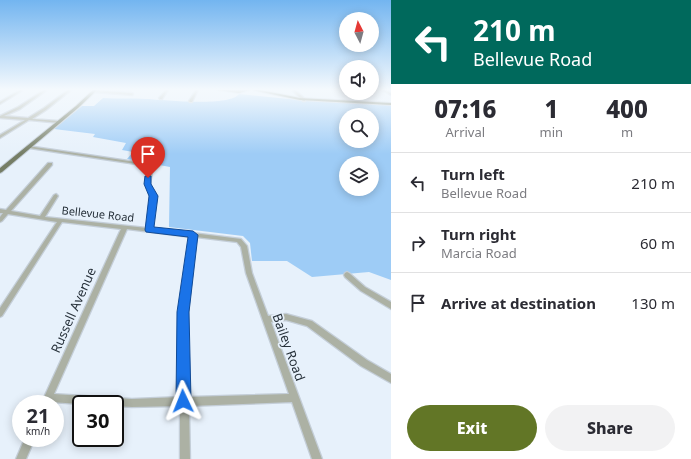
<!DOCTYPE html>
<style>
body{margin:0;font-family:"Noto Sans",sans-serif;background:#f2f2f3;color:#2b2b33;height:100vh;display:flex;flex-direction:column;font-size:15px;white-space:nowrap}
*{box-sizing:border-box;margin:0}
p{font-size:13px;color:#7c7c81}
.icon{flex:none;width:22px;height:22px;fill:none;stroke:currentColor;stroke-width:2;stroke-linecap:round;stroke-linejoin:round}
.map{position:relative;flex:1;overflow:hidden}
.details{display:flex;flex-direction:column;background:#fff;width:300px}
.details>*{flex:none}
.top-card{background:#00695c;color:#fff;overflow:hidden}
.needle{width:26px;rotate:354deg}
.fabs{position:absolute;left:339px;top:12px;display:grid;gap:8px}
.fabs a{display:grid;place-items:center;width:40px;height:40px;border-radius:50%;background:#fff;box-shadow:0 2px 10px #0003;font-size:20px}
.speed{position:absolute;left:12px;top:395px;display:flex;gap:8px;font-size:20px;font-weight:700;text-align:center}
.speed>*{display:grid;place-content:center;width:52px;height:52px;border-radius:50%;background:#fff;box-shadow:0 2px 10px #0003;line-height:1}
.speed small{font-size:10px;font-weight:400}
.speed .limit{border:2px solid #111;border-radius:6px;background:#fff;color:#111}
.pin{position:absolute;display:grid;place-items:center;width:34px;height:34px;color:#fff;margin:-41px -17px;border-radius:50% 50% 50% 0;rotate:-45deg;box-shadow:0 0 4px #0007}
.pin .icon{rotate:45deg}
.me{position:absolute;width:44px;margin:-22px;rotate:358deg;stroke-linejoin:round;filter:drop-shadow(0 0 3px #0008)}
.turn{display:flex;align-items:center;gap:14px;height:84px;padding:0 16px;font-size:18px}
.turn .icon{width:52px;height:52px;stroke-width:2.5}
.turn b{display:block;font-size:28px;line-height:34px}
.eta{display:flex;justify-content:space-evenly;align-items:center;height:68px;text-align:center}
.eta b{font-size:24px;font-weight:800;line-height:28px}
.primary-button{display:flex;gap:8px;margin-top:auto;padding:8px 16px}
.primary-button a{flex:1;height:46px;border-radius:24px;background:#627626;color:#fff;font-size:16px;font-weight:800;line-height:46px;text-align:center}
.primary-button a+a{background:#f2f2f3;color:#2b2b33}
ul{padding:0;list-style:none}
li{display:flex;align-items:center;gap:12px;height:60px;padding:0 16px;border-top:1px solid #e1e1e2}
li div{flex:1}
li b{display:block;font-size:15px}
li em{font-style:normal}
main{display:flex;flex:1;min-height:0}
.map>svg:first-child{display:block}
.green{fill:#9eccf6;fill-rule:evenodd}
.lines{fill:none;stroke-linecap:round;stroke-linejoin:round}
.minor-casing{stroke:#c4ced8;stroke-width:2.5}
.major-casing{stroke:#c4ced8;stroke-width:2}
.minor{fill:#acb1a4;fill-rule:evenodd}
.major{fill:#757d65;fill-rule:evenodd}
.route{fill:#1a73e8;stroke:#114b97}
.labels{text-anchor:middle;stroke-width:3.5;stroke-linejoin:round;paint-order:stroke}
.street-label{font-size:11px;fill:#27313a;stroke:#e7f1fb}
.near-street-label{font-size:13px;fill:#27313a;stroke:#e7f1fb}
</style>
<main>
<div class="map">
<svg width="391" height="459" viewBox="0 0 391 459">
<rect width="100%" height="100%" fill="#e7f1fb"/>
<path class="green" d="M239,94L309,101L391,105V280L369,272L312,277L287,261H252L250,243L243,236L169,227L170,167L127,159L133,152L122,150L126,143L93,137L95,134L54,129L82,106H94L103,98C118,99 132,98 147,99C163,100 230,107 239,94ZM346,115H372V141H346ZM346,163H372V189H346Z"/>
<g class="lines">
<defs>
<g id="minor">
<path d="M20,90H23L0,104V102Z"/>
<path d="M44,90H47L20,109L4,116L28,118L44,108L68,90H71L46,110L32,119L59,121H60V123L29,120L0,138V135L25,120L0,118V116L18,107Z"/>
<path d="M94,90L132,93L133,94L132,95L93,92V91Z"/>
<path d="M166,90H168L162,99H160L159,98Z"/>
<path d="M196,90H198L192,102H190L189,101Z"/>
<path d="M292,90H295L305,99V101H303Z"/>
<path d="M382,90H385L391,93V95Z"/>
<path d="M28,146L156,165V167H153L150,184L155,196L152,228L241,239L247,246L252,273L268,316L286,314L312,321L367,360L391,374V383L361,366L307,326L286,320L271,322L322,459H312L292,402L189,406L190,459H180V406L132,407L115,406V404H81L50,402L49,404H41L121,229L62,222L2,316L0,317V308L57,222L8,214L2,221L0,222V217L3,213H0V209L6,210L48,163H52V165L11,211L40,216L54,195L56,194L58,196L45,217L147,228L151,196L146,184L149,166L29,148L27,147ZM127,229L190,237L179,323L180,397L132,399L54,394ZM196,237L237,242L241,247L246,273L289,394L188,397L187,323Z"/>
<path d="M347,272L349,273L365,287L391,302V309L361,291L345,277L344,275L345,273Z"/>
<path d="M25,438H35L26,459H16Z"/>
</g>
<g id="major">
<path d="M93,90H97L78,108L2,172L0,173V168L76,106Z"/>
<path d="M217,90H250L239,93Z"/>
<path d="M252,90H260L300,98L391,103V105L300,100Z"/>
</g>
</defs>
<use href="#minor" class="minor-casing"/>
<use href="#major" class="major-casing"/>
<use href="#minor" class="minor"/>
<use href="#major" class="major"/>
</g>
<linearGradient id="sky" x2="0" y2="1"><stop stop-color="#73b5f0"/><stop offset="0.58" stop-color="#f4f9fd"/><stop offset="1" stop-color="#f4f9fd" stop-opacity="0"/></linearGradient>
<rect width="391" height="154" fill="url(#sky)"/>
<path class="route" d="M145,176H151V184L158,196L154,227L193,231L198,235L189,312L191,401L188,406L183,408L178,406L176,401L177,312L188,237L146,232L145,230L149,196L144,184Z"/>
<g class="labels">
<g class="street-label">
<text transform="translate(98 214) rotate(6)" y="4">Bellevue Road</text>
</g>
<g class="near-street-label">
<text transform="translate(73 310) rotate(-66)" y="5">Russell Avenue</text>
<text transform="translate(289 347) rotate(70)" y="5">Bailey Road</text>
</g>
</g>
</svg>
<div class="fabs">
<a><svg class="needle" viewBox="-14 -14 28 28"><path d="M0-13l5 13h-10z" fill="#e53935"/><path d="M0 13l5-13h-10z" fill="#7c7c81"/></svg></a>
<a><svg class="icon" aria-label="sound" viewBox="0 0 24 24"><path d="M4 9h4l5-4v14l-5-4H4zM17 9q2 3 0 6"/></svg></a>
<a><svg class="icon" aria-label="search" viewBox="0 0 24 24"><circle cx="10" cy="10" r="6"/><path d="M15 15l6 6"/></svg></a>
<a><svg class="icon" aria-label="layers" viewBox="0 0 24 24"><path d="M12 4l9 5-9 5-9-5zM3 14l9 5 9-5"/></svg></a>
</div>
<div class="speed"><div>21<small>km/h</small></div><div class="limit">30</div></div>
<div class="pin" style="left:148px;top:178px;background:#d93025"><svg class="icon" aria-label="arrive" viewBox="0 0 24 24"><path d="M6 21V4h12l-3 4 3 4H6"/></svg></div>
<svg class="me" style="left:183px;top:401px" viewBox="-20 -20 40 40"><path d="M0-17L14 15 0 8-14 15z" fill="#1a73e8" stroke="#fff" stroke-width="4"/></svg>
</div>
<section class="details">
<div class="top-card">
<div class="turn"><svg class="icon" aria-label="left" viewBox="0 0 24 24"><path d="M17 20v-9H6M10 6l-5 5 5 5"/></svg><div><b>210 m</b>Bellevue Road</div></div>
</div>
<div class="eta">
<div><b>07:16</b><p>Arrival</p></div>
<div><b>1</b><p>min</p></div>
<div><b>400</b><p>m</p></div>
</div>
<ul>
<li><svg class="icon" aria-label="left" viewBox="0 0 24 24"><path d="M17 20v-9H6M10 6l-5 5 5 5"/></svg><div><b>Turn left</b><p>Bellevue Road</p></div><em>210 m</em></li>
<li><svg class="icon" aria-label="right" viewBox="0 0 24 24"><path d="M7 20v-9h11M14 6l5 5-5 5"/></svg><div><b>Turn right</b><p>Marcia Road</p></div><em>60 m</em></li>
<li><svg class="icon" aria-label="arrive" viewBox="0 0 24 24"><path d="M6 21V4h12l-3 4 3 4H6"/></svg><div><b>Arrive at destination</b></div><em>130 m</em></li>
</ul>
<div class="primary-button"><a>Exit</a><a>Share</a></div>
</section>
</main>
